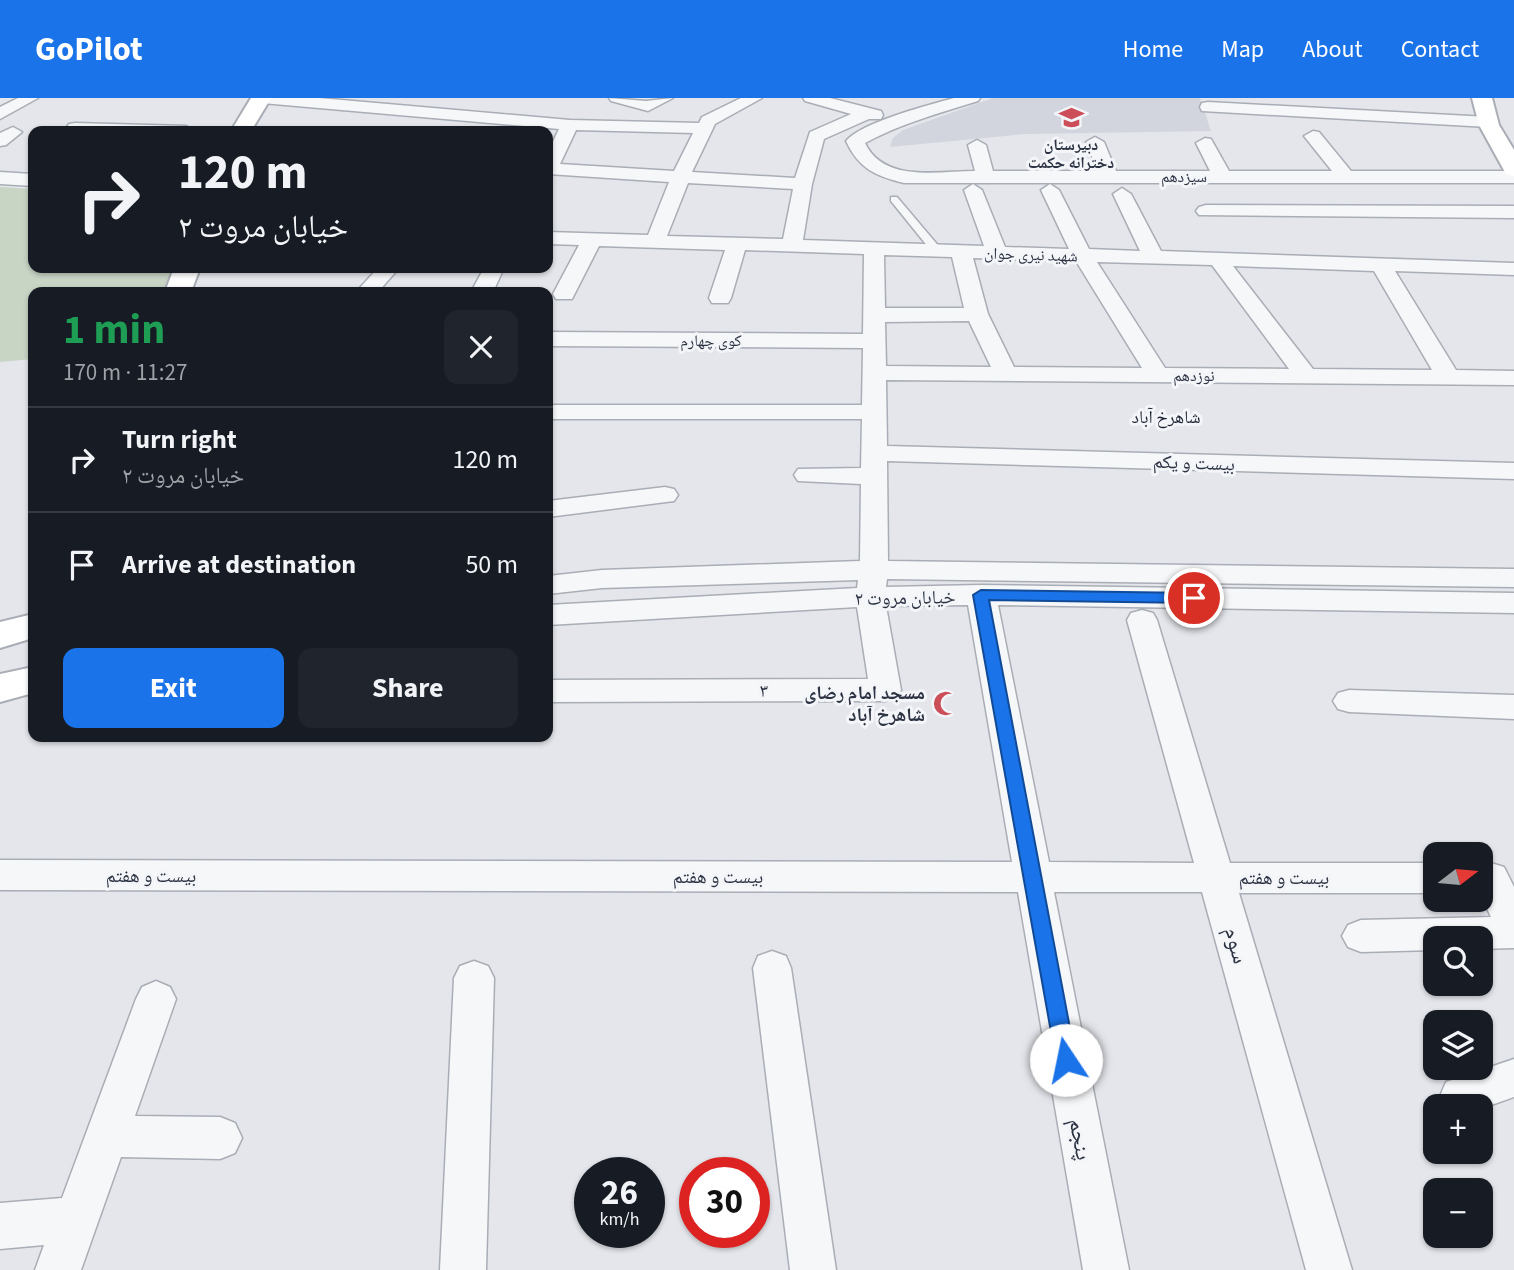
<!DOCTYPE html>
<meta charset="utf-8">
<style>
body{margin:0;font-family:"Source Sans 3","Noto Naskh Arabic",sans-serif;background:#20242c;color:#f1f3f6;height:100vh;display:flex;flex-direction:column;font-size:26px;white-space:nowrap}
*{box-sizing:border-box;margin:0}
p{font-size:23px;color:#9ea1a6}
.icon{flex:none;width:38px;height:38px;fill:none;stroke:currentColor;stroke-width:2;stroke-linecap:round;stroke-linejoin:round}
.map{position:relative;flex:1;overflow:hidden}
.drawer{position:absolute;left:28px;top:189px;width:525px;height:455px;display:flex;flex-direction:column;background:#171b24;border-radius:14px;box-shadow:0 2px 5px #0004}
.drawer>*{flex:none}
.top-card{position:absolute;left:28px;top:28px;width:525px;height:147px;border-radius:14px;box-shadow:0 2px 5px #0004;background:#171b24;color:#f1f3f6;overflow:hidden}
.needle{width:46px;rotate:74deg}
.buttons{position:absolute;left:1423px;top:744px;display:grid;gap:14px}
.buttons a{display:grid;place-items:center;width:70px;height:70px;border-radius:14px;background:#171b24;box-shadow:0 2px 5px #0004;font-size:35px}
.speed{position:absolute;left:574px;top:1059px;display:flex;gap:14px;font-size:35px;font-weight:700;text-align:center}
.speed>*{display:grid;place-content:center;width:91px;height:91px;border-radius:50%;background:#171b24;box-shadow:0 2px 5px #0004;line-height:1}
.speed small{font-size:18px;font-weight:400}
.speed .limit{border:10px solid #d22;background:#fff;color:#111}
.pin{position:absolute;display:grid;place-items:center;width:60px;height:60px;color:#fff;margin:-30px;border:4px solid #fff;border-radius:50%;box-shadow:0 2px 7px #0007}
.me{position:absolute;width:77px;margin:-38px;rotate:349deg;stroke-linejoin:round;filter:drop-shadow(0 0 5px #0008)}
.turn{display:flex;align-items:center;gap:24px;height:147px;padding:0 35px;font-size:32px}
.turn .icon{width:91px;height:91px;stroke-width:2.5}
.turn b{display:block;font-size:49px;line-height:60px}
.round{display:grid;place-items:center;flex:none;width:74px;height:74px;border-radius:14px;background:#20242c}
.head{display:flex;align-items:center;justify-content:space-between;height:119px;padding:0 35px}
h1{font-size:42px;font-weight:700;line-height:52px;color:#1e9e55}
.cta{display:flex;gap:14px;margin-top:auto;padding:14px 35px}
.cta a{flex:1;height:80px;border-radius:14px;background:#1a73e8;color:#fff;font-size:28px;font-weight:700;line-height:80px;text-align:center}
.cta a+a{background:#20242c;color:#f1f3f6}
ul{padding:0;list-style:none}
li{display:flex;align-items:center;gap:21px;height:105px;padding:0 35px;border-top:2px solid #363941}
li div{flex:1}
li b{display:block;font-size:26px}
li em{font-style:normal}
header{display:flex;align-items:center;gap:42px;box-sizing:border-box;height:98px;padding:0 35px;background:#1a73e8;color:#fff}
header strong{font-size:33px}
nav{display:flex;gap:38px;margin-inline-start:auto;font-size:24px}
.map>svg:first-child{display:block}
.built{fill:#d2d5dd}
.green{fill:#c8d5c5}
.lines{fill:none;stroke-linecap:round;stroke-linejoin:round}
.lane-casing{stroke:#a9adb5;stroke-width:3}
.street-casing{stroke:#a9adb5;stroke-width:3}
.secondary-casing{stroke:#a9adb5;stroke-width:4}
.lane{fill:#f6f7f9;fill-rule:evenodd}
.street{fill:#f6f7f9;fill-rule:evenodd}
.secondary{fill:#fff;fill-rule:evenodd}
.route{fill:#1a73e8;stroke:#114b97;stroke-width:2}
.labels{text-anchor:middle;stroke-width:6;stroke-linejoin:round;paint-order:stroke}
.far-poi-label{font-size:16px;font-weight:bold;fill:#2c3343;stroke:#f3f5f8}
.far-street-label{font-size:16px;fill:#2c3343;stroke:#f3f5f8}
.far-neighbourhood-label{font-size:18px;fill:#1e2434;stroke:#f3f5f8}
.street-label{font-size:19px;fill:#2c3343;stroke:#f3f5f8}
.poi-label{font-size:19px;font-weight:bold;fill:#2c3343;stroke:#f3f5f8;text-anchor:end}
.near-street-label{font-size:23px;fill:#2c3343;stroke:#f3f5f8}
</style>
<header>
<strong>GoPilot</strong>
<nav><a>Home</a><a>Map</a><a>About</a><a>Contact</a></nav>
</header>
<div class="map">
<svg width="1514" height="1172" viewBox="0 0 1514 1172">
<rect width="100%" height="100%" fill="#e4e6eb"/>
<path class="built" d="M993,0H1200L1211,33L1025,36L890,49L893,40L903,32Z"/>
<path class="green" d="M0,89L33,91V170H174L166,194H33V261L0,264Z"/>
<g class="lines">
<defs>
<path id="lane" d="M891,99H897L941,151V155H933L891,103Z"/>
<g id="street">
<path d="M18,0H38L0,21V9Z"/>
<path d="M254,0H319L570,22L699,25L702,19L741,0H762L715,26L692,74L795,80L810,34L851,16L805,3L803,0H830L881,13L883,17L881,21H869L824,41L812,86L803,142L984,148L964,92L973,86L982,92L1005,149L1069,151L1041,92L1050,86L1059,92L1089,151L1140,153L1113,96L1122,90L1131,96L1161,153L1514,165V177L1395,173L1456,272L1514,273V287L886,282L887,348L1514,365V381L887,363L888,463L1514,471V489L887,481L886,489L981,487L1514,495V515L998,507L1049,764L1194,765L1127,522L1131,515L1142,512L1153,515L1157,522L1230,765H1435V795H1239L1352,1172H1306L1202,794H1054L1129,1172H1083L1018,794L0,792V762L1012,764L968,507L886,508L901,592L896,600L885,603L548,604V582L868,581L857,509L548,527V507L857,490L858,482L602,490L548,496V478L602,472L860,463L861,386L798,383L794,377L798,371L861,370L862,321H548V307H862L863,250L548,248V234L863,236L864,156L745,152L731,200L728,205H712L709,200L725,152L599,148L572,201H556L553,196L579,147L548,146V134L648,137L669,84L548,76V54L559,31L262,5ZM576,32L693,35L674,73L560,66ZM688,85L793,91L783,141L667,138ZM884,157L952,159L964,210H885ZM973,160L1076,163L1142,270L1014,269L988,216ZM1097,164L1212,167L1289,271L1165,270ZM1233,168L1374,173L1432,272L1313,271ZM969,223L991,269L886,268L885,224Z"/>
<path d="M609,0L646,3L673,0L648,13L611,3Z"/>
<path d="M954,0H980L978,3C939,15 900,26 865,45C884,85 938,73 975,73L968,47L977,42L986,47L993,73H1098L1086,44L1095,39L1104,44L1116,73H1210L1196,45L1205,40L1211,41L1229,73H1332L1304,38L1313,33L1319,34L1351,73H1514V85H904C876,78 859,71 846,43C862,24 929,7 954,0Z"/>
<path d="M1208,4L1488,19L1497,24L1488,29L1202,13L1200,9L1202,5Z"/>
<path d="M75,25L186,28L195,33H69L66,30L69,26Z"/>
<path d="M13,29L22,34L6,47L0,48V35Z"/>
<path d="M0,74L33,76V88L0,86Z"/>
<path d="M1206,107L1514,108V120L1199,117L1196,113L1199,109Z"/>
<path d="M378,170H399L378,194H356Z"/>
<path d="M484,170H504L493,194H471Z"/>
<path d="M665,389L674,391L678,397L674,403L548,419V403Z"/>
<path d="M1349,592L1514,597V621L1349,614L1338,611L1333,603L1338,595Z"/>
<path d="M1491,765L1504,769L1514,789V850L1480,851V840H1435V852L1361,854L1348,849L1342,838L1348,827L1361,822L1491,819L1480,796V769Z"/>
<path d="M772,853L786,858L791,870L836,1172H790L753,870L758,858Z"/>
<path d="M474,863L488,868L494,880L486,1172H440L454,880L460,868Z"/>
<path d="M156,883L170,889L176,901L135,1018L220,1019L235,1025L242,1040L235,1055L220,1061L121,1059L81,1172H35L44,1147L0,1151V1105L62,1100L136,901L142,889Z"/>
<path d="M1514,961V999L1480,1011V1008H1444L1440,998L1446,984Z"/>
</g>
<g id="secondary">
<path d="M251,0H271L251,33H231Z"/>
<path d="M1472,0H1492L1499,27L1514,52V78L1506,76L1479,27Z"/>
<path d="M174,170H200L191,194H165Z"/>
<path d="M33,516V540L0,550V524Z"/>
<path d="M33,569V595L0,604V576Z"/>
</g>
</defs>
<use href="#lane" class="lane-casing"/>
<use href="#street" class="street-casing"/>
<use href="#secondary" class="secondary-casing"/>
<use href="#lane" class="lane"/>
<use href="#street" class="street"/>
<use href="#secondary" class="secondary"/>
</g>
<path class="route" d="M981,492L1194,495L1201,500L1194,505L989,502L1076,962L1073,969L1066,972L1059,969L1056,962L973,497Z"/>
<defs>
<symbol id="school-bare" viewBox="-9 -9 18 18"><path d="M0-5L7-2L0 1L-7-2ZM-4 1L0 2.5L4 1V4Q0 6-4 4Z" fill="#cb4e59" stroke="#f3f5f8" stroke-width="2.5" paint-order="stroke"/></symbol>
<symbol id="mosque-bare" viewBox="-9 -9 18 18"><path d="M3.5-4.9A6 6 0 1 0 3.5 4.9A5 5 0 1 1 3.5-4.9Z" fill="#cb4e59" stroke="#f3f5f8" stroke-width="2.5" paint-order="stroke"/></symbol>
</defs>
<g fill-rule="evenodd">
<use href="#school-bare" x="1054" y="2" width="35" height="35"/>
<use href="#mosque-bare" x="928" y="588" width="35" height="35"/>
</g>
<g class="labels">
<g class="far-poi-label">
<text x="1071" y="52">دبیرستان<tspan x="1071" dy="18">دخترانه حکمت</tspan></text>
</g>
<g class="far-street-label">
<text x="1184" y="84">سیزدهم</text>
<text transform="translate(1031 156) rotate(2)" y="6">شهید نیری جوان</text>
<text x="711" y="248">کوی چهارم</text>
<text x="1194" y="283">نوزدهم</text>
</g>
<g class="far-neighbourhood-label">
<text x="1166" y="325">شاهرخ آباد</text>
</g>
<g class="street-label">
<text transform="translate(1194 364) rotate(2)" y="7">بیست و یکم</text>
<text transform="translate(905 499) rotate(-1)" y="7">خیابان مروت ۲</text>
<text x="764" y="599">۳</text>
<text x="151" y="784">بیست و هفتم</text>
<text x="718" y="785">بیست و هفتم</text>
<text x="1284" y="786">بیست و هفتم</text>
</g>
<g class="poi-label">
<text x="925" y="601">مسجد امام رضای<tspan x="925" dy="22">شاهرخ آباد</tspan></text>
</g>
<g class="near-street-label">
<text transform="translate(1237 847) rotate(74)" y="8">سوم</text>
<text transform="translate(1081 1041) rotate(79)" y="8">پنجم</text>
</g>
</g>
</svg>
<div class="buttons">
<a><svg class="needle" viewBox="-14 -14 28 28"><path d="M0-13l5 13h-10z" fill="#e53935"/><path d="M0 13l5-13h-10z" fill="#9ea1a6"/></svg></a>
<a><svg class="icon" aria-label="search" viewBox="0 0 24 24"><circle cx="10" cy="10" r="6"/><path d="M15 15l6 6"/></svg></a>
<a><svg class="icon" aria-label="layers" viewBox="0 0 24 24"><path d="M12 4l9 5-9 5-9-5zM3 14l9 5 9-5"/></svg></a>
<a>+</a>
<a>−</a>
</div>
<div class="speed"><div>26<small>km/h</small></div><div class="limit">30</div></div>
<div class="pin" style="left:1194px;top:500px;background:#d93025"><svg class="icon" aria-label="arrive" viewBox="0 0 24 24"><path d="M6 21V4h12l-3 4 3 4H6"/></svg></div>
<svg class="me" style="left:1066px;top:962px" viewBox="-20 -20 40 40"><circle r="19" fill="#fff"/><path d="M0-13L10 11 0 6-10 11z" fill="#1a73e8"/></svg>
<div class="top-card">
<div class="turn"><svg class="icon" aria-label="right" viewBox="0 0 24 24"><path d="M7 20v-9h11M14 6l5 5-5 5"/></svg><div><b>120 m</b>خیابان مروت ۲</div></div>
</div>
<section class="drawer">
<div class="head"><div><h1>1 min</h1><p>170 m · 11:27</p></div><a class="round"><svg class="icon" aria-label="close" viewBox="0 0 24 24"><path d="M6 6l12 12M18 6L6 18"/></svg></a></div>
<ul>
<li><svg class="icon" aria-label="right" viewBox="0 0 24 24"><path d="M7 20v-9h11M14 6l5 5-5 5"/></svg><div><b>Turn right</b><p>خیابان مروت ۲</p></div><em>120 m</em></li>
<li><svg class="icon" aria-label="arrive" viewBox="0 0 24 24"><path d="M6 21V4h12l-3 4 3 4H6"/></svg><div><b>Arrive at destination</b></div><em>50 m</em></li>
</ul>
<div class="cta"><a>Exit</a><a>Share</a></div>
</section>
</div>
